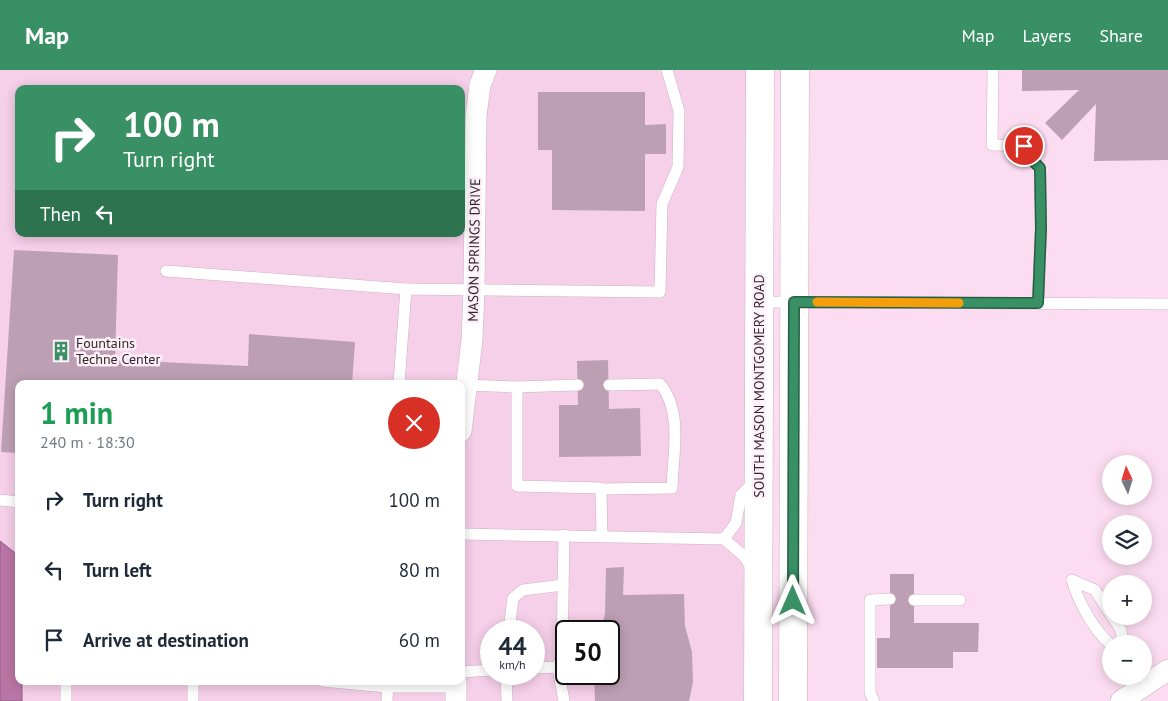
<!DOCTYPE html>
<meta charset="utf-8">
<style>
body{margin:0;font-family:"PT Sans",sans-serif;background:#f2f2f3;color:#1f2937;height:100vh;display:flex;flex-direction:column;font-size:19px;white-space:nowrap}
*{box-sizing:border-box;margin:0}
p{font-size:16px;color:#747a83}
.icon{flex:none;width:28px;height:28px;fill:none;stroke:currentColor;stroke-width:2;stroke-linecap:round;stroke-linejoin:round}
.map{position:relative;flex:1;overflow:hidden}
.sheet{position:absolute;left:15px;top:310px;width:450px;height:305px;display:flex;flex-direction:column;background:#fff;border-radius:10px;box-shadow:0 2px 12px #0003}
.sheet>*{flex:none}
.hud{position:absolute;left:15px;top:15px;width:450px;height:152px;border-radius:10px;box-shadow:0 2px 12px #0003;background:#399065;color:#fff;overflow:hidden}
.needle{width:32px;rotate:356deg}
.controls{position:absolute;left:1102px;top:385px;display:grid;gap:10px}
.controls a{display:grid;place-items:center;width:50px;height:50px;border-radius:50%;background:#fff;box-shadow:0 2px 12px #0003;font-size:25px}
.speed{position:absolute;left:480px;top:550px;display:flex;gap:10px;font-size:25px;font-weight:700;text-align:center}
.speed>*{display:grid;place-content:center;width:65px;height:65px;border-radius:50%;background:#fff;box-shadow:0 2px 12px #0003;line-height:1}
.speed small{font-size:12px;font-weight:400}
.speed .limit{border:2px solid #111;border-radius:8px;background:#fff;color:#111}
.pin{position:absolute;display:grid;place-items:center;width:42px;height:42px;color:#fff;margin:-21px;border:2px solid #fff;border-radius:50%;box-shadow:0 1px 5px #0007}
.me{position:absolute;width:55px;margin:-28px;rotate:0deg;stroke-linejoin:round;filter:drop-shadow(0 0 4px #0008)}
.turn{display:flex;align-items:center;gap:18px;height:105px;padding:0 25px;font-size:22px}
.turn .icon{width:65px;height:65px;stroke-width:2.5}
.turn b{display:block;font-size:35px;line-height:42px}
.then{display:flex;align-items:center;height:48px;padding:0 25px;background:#0003;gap:10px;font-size:19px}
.round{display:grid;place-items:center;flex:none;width:52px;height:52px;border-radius:26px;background:#f2f2f3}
.headline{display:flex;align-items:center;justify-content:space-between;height:85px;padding:0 25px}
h1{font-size:30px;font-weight:600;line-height:38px;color:#1e9e55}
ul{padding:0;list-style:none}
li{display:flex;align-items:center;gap:15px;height:70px;padding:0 25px}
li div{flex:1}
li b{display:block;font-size:19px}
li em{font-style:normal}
header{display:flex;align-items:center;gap:30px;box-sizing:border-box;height:70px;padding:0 25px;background:#399065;color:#fff}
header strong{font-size:24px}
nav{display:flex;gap:28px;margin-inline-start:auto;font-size:18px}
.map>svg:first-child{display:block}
.built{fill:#f6cfe9;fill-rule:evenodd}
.water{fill:#b975a5;stroke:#915e82}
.building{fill:#bd9fb3}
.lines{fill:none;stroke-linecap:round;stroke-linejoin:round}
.lane-casing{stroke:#cfb0c4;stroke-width:12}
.street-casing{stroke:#cfb0c4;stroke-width:22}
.secondary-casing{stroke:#cfb0c4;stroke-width:29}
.lane{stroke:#fff;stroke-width:11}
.street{stroke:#fff;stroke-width:21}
.secondary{stroke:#fff;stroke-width:28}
.route-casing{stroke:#255e42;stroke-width:12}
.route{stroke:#399065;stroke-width:9}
.slow{stroke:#f59e0b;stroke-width:9}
.labels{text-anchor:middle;stroke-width:5;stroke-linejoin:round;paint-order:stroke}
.street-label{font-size:14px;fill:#33272f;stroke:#fdf0f8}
.poi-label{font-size:14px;fill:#33272f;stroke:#fdf0f8;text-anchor:start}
</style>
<header>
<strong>Map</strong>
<nav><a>Map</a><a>Layers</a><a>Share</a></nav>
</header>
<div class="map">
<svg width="1168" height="631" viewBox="0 0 1168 631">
<rect width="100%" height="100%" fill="#fcdcf1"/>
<path class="built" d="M0,0H760L758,631H0ZM19,19H461V164H19ZM19,314H461V611H19ZM491,561H534V604H491ZM566,561H609V604H566Z"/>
<path class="water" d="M0,471L19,486V611H22V631H0Z"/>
<g class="building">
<path d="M1022,0H1168V90L1094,91L1096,34L1062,70L1045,53L1079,20L1022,21Z"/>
<path d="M538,22H645V55L666,54V84H645V141L552,140V80H538Z"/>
<path d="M14,180L118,185L115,290L248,296L249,264L355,272L352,314H19V383L1,382Z"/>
<path d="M608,290L609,339L640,338L641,386L559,387V335H578L577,291Z"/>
<path d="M624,497L623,525L684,524L685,556L692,582L693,612L689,631H595L594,604H609V561H601L605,544L606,498Z"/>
<path d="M890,504H914V553H979L978,582H953V598H877V568H890Z"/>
</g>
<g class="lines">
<defs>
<g id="lane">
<path d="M993,0L992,75L1024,76L1027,85L1040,98L1041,158L1038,233"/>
<path d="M166,201L406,219"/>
<path d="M759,232L1168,234"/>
<path d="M399,314L406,219L660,222L662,134L678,97L679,41L667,0"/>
<path d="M466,315L517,317V416L601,418L602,466"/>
<path d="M517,317L578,315"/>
<path d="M601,419L672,418C673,384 683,341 660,314L609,315"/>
<path d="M0,430L19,432"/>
<path d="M461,464L724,469L744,486L753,500"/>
<path d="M724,469L736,453L741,425L755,411"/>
<path d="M1072,510C1079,533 1093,559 1111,575"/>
<path d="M1072,510L1095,520L1111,545"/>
<path d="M914,530H960"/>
<path d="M1112,546L1121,560L1123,574"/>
<path d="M509,561L513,528L523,520L563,515"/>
<path d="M558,597L564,631"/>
<path d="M534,598L558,597L562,584L564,465"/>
<path d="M461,602L491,600"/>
<path d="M506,604L507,631"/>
<path d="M193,611V631"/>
<path d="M322,611L387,617H456"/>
<path d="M66,631V611"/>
<path d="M387,631L388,611"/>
<path d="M874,631L870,623V530L890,529"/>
</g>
<g id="street">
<path d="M461,361L472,270L474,220L476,46L480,15L486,0"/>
<path d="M456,611V631"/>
<path d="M1121,631L1168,600"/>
</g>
<g id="secondary">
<path d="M758,631L760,0"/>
<path d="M793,631L795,0"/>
</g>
</defs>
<use href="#lane" class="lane-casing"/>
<use href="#street" class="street-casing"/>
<use href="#secondary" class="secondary-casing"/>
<use href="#lane" class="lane"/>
<use href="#street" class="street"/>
<use href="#secondary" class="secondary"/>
</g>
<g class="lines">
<defs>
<path id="route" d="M793,531L794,232L1038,233L1041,158L1040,98L1027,85L1024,76"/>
</defs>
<use href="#route" class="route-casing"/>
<use href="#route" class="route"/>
<path class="slow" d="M817,232L959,233"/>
</g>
<defs>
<symbol id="building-bare" viewBox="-9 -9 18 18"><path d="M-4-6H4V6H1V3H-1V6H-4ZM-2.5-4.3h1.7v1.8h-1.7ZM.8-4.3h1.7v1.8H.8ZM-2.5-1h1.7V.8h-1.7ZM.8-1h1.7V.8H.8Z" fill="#399065" stroke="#fdf0f8" stroke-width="2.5" paint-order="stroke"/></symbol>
</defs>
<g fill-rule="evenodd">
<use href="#building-bare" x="47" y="267" width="28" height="28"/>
</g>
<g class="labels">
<g class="street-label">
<text transform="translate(474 180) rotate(-89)" y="5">MASON SPRINGS DRIVE</text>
<text transform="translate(759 316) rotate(-90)" y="5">SOUTH MASON MONTGOMERY ROAD</text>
</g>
<g class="poi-label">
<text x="76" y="278">Fountains<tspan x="76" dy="16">Techne Center</tspan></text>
</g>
</g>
</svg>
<div class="controls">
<a><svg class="needle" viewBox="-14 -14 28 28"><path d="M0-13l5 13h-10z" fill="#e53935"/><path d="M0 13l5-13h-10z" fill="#747a83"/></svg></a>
<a><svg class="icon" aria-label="layers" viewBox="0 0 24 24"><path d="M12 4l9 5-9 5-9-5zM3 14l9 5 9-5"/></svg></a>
<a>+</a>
<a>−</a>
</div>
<div class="speed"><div>44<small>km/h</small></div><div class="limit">50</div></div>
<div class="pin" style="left:1024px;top:76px;background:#d93025"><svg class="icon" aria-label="arrive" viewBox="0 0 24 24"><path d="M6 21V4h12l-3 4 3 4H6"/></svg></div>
<svg class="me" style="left:793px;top:531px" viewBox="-20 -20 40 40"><path d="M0-17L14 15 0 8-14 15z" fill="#399065" stroke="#fff" stroke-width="4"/></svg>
<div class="hud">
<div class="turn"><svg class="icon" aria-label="right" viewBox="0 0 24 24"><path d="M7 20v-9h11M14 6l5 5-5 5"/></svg><div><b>100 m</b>Turn right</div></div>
<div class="then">Then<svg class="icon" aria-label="left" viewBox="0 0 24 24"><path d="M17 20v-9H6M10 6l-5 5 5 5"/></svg></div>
</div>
<section class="sheet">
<div class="headline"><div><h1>1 min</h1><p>240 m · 18:30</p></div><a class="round" style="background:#d93025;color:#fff"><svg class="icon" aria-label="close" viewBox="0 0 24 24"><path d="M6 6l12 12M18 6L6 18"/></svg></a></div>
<ul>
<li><svg class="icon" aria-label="right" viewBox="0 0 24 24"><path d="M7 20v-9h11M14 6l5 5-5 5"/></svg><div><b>Turn right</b></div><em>100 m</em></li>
<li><svg class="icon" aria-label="left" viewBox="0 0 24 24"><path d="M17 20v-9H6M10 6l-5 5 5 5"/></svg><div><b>Turn left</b></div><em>80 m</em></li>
<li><svg class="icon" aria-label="arrive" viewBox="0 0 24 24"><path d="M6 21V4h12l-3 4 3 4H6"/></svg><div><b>Arrive at destination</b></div><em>60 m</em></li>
</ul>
</section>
</div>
